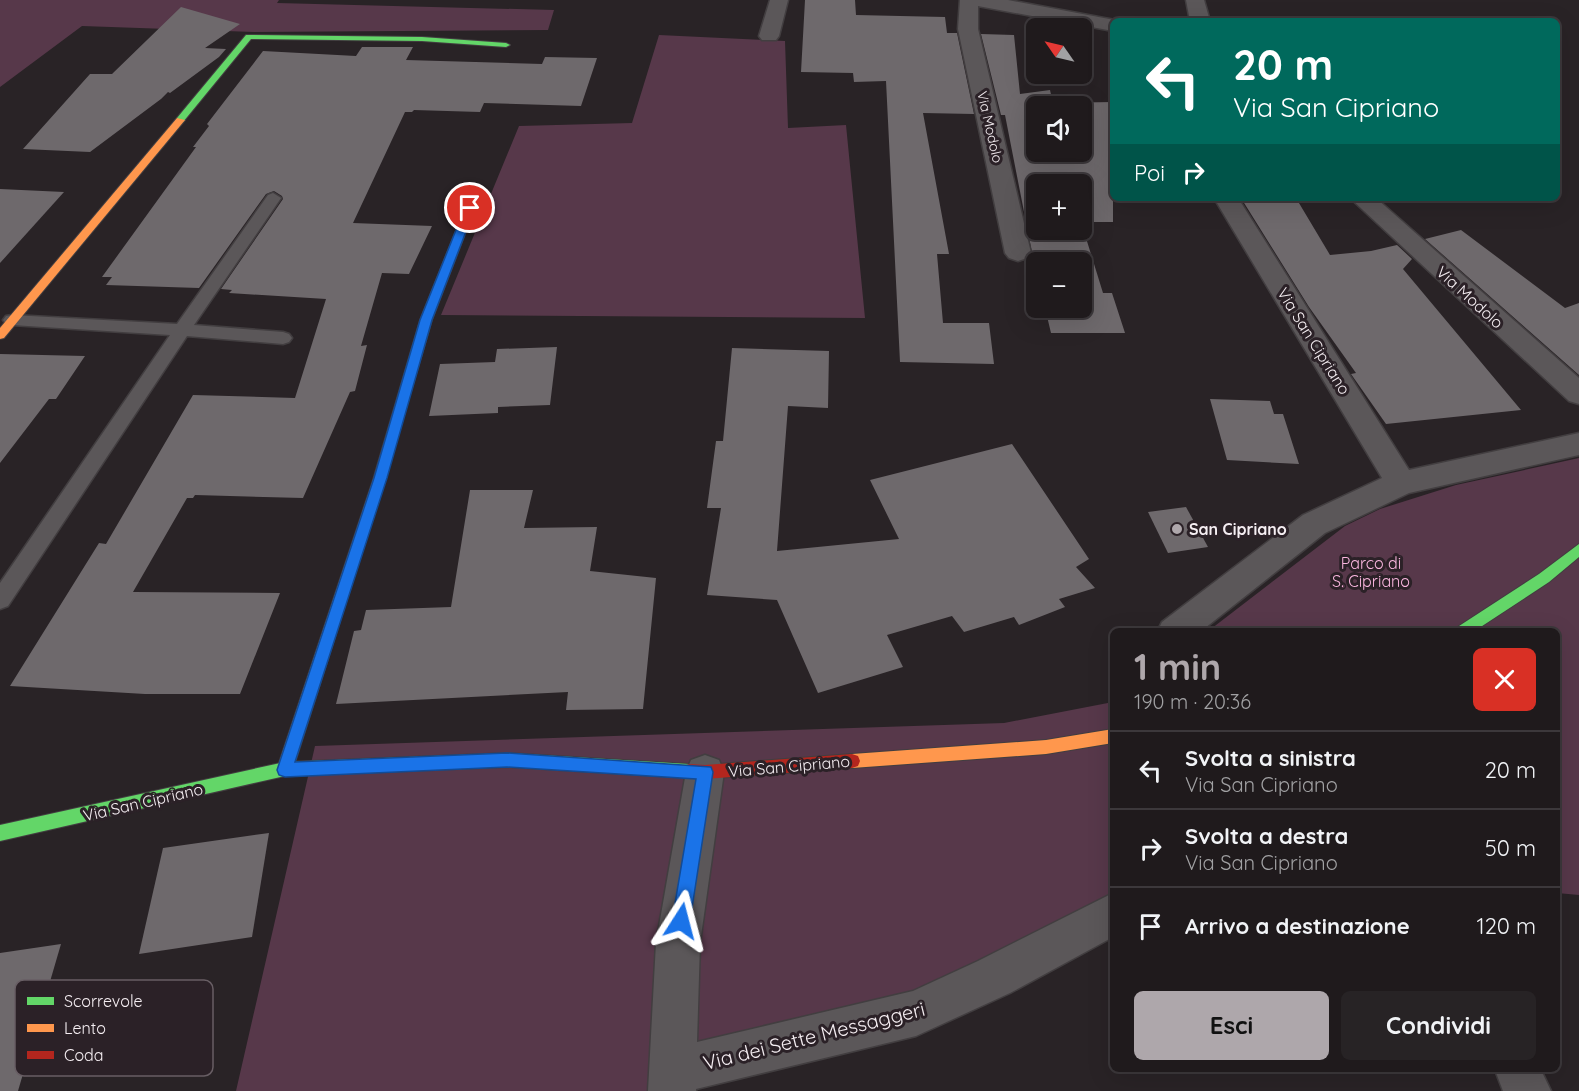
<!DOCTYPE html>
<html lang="it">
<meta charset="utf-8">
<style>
body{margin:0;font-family:Quicksand,sans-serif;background:#272325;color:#f1f3f6;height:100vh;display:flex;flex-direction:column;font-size:22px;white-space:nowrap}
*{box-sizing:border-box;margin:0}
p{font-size:20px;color:#a1a1a3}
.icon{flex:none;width:33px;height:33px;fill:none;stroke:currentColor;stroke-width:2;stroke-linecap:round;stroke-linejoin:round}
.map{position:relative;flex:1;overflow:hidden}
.details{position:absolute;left:1110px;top:628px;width:450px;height:444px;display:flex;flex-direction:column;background:#1f1a1c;border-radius:9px;box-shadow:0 6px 24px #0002,0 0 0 2px #3c383b}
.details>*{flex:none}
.top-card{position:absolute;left:1110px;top:18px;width:450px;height:183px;border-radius:9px;box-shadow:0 6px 24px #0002,0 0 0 2px #3c383b;background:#00695c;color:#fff;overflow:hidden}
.needle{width:39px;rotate:304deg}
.tools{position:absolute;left:1026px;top:18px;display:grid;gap:12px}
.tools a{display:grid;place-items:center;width:66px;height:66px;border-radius:9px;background:#1f1a1c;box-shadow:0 6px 24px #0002,0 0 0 2px #3c383b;font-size:30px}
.pin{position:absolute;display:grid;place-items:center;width:51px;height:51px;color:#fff;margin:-26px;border:3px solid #fff;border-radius:50%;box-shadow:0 2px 6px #0007}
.me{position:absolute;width:66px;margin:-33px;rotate:9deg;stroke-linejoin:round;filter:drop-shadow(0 0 4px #0008)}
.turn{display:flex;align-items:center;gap:21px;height:126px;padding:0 24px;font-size:27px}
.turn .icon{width:78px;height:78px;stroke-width:2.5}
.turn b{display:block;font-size:42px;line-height:51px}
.then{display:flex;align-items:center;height:57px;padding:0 24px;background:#0003;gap:12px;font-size:22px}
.round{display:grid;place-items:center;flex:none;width:63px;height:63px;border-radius:9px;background:#272325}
.headline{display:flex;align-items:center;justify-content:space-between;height:102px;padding:0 24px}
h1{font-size:36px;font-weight:800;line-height:45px;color:#aea7ab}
.cta{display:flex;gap:12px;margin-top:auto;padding:12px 24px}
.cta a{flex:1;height:69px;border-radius:9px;background:#aea7ab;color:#111;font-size:24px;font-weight:800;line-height:69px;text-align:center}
.cta a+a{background:#272325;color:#f1f3f6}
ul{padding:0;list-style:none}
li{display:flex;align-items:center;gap:18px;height:78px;padding:0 24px;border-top:2px solid #3c383b}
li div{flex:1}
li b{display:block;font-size:22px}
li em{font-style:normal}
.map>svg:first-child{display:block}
.green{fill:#57384a}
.building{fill:#6e696c;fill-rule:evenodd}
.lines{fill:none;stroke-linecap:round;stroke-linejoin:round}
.lane-casing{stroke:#423e40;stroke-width:3}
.street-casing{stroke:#423e40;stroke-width:3}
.fast-casing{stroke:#423e40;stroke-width:2}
.slow-casing{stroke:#423e40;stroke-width:2}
.jam-casing{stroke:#423e40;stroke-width:2}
.lane{fill:#5b5759;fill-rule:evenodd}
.street{fill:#5b5759;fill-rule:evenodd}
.fast{fill:#63d668;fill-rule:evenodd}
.slow{fill:#ff974d;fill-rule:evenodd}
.jam{fill:#b3261e;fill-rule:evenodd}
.route{fill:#1a73e8;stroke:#114b97;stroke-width:1.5}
.poi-dot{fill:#aea7ab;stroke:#2b2127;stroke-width:2}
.labels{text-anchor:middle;stroke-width:6;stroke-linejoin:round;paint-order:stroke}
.far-street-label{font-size:14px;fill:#f5eef2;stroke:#2b2127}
.street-label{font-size:16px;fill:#f5eef2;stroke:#2b2127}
.poi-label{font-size:16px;font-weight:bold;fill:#f5eef2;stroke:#2b2127;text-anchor:start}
.park-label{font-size:16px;fill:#fbb7e0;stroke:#2b2127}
.near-street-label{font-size:20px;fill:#f5eef2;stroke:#2b2127}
.key{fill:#2b2127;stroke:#685e64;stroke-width:1.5}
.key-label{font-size:16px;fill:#f5eef2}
</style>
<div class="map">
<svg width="1579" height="1091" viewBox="0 0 1579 1091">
<rect width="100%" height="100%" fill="#292326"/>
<g class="green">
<path d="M0,0H279L277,3L554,10L548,30L254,32L82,26L0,87Z"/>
<path d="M659,35L785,41L788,128L846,125L865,318L441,315L519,126L632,123Z"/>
<path d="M1579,458V895L1557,893V632H1207L1345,526L1380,509L1456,485Z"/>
<path d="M1113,702V912L677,1091H236L315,746L1004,723Z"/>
</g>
<g class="building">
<path d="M805,0H855L856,15L945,17L947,33H957L974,114L923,113L949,254H937L943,323H989L994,364L900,362L886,81L854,82L853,73L801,72Z"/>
<path d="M181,7L240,24L205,48L226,49L219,57L170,93L168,92L161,99L90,152L23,149L90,74H112Z"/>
<path d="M981,34L1014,35L1020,94L1050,90L1053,103L1113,102V222H1082V184H1036V230H1082V225L1103,293H1112L1125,333H1051L1045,308H1082V262H1036V273L1005,115H1001ZM1036,106H1082V152H1036Z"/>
<path d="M362,47H413L406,60L542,64L545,57L597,58L581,106L484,103L480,112L414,110L412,112H405L353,223L432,226L409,274L382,273L361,346L367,345L355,391L350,392L303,498L195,495L193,498H187L133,592L280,593L240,694H145L10,686L99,543L106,544L193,395L295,398L326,299L229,293L232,290L221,289L283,199L282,196L274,191L266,194L199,288L106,285L112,277H102L196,147H193L209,126L207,124L263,51L356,56Z"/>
<path d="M0,189L64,192L0,263Z"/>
<path d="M1241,198H1296L1330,255L1371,251L1397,245L1412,259L1403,269L1521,410L1386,424L1351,374L1356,373L1309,307Z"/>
<path d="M1461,230L1565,308L1579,303V375L1425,239Z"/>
<path d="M557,347L550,405L498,407V413L429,416L440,364L495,362L497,349Z"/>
<path d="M732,348L829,351L828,408L788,406L777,551L899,539L870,480L1012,444L1089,559L1076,567L1095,588L1059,599L1065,607L1019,625L1014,617L964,632L952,616L887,635L903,667L818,693L777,600L707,595L721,508H707L716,441H723Z"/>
<path d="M0,354L85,356L56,399H49L0,463Z"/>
<path d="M1210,399L1270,401L1274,414H1283L1299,464L1227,460Z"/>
<path d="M470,490H533L524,528L597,527L590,571L656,578L643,709L566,710L568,692L336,704L354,631L361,630L366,610L451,607Z"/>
<path d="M1186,507L1208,547L1168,553L1148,512Z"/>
<path d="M269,833L252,937L139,954L163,848Z"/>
<path d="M61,944L18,1091H0V953Z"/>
</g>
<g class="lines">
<defs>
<path id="lane" d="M273,193L281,198L194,325L283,332L289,334L292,338L289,342L283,344L187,336L8,606L0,609V583L170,335L12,325L6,324L3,320L6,316L12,315L177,324L268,195Z"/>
<g id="street">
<path d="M770,0H788L779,36L776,40H762L759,36Z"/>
<path d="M960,0H1008L1120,21H1113V31L978,6V29L1031,253L1027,258L1018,261L1009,258L1005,253L958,29Z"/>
<path d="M1186,0H1204L1210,21H1190Z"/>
<path d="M1214,198H1238L1409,470L1579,433V455L1409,493L1325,533L1200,632H1157L1162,622L1303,515L1382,478Z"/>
<path d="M1350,198H1376L1579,378V404L1569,401Z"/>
<path d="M705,755L719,760L724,772L700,943L697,1042L913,991L978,961L1113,893V937L1010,993L916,1036L696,1089V1091H648L656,943L686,772L691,760Z"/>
<path d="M1495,1070H1541L1551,1091H1503Z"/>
</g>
<g id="fast">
<path d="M246,35L422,37L506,43L510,45L506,47L422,41L251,39L183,122H177V118Z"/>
<path d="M1579,544V557L1549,582L1473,632H1454L1456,628L1539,574Z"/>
<path d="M507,753L689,764L695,766L697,771L695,776L689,778L507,767L285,776L0,841V825L285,762Z"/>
</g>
<g id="slow">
<path d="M177,118L185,120L4,338L0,339V328Z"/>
<path d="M379,475L385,480L293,769L291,774L285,776L279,774L277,769L373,480Z"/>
<path d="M1113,729V743L1046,754L852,768L846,766L844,761L846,756L852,754L1046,740Z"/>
</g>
<g id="jam">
<path d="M470,205L475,208L432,320L385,480L379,485L374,483L373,480L420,320L465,208Z"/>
<path d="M852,754L858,756L860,761L858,766L852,768L705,779L683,776L681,771L683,766L689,764L705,765Z"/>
</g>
</defs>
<use href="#lane" class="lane-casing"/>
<use href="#street" class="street-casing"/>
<use href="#fast" class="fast-casing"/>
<use href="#slow" class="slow-casing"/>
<use href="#jam" class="jam-casing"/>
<use href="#lane" class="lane"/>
<use href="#street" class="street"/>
<use href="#fast" class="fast"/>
<use href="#slow" class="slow"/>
<use href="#jam" class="jam"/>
</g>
<path class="route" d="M466,205L475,208L432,320L387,478L295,762L507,753L711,767L713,772L690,921L687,928L681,930L675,928L672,921L696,779L507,767L285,777L279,775L277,770L374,478L420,320Z"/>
<circle class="poi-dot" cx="1177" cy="529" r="6"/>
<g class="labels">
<g class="far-street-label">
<text transform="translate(990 127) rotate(77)" y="5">Via Modolo</text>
</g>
<g class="street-label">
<text transform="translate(1470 297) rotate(42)" y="6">Via Modolo</text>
<text transform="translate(1314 341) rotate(58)" y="6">Via San Cipriano</text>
<text transform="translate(789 766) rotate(-5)" y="6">Via San Cipriano</text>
<text transform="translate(143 802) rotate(-13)" y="6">Via San Cipriano</text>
</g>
<g class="poi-label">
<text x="1189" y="535">San Cipriano</text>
</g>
<g class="park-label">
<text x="1371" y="569">Parco di<tspan x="1371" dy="18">S. Cipriano</tspan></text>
</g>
<g class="near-street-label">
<text transform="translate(814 1036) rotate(-14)" y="7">Via dei Sette Messaggeri</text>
</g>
</g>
<rect x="15" y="980" width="198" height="96" rx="9" class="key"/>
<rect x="27" y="997" width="27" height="8" fill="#63d668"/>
<rect x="27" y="1024" width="27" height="8" fill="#ff974d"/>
<rect x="27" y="1051" width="27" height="8" fill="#b3261e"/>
<g class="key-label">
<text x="64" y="1007">Scorrevole</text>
<text x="64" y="1034">Lento</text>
<text x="64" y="1061">Coda</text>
</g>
</svg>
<div class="tools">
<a><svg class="needle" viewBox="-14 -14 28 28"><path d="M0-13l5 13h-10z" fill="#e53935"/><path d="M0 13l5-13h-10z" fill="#a1a1a3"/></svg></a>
<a><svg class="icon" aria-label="sound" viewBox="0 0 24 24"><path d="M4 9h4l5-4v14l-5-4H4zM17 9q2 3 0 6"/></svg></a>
<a>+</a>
<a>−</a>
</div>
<div class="pin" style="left:470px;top:208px;background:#d93025"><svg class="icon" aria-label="arrive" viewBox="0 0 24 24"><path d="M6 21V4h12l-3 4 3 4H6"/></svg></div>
<svg class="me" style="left:681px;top:921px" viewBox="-20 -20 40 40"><path d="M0-17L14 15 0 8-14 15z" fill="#1a73e8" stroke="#fff" stroke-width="4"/></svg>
<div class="top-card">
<div class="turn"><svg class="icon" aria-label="left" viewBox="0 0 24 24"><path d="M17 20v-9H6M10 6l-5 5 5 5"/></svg><div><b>20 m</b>Via San Cipriano</div></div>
<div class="then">Poi<svg class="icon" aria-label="right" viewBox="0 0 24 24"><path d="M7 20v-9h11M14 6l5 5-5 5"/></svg></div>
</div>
<section class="details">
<div class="headline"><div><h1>1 min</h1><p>190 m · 20:36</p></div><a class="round" style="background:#d93025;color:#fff"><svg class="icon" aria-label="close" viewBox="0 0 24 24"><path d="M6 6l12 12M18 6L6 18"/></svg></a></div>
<ul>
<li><svg class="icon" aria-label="left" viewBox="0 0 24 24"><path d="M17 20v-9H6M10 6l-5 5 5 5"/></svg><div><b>Svolta a sinistra</b><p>Via San Cipriano</p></div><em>20 m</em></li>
<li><svg class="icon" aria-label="right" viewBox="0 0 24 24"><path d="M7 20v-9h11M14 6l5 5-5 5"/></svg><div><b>Svolta a destra</b><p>Via San Cipriano</p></div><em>50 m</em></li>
<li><svg class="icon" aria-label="arrive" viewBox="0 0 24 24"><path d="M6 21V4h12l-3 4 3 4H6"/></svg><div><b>Arrivo a destinazione</b></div><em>120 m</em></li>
</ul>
<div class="cta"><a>Esci</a><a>Condividi</a></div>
</section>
</div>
